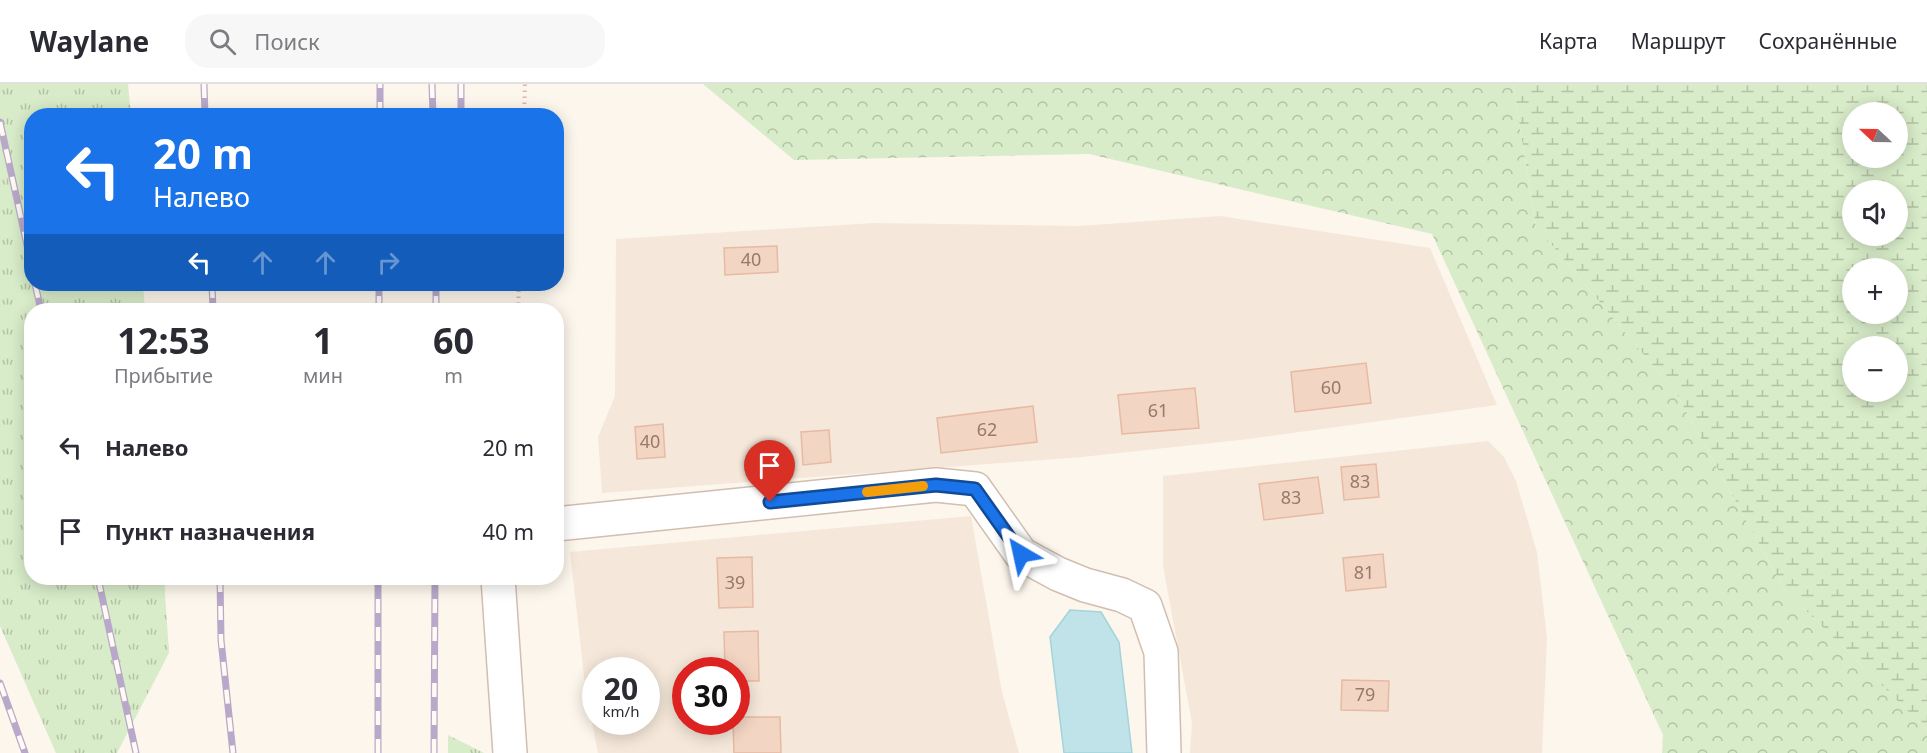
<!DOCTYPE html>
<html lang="ru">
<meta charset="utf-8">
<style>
body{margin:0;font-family:"Noto Sans",sans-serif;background:#f7f7f7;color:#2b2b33;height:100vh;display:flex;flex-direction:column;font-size:22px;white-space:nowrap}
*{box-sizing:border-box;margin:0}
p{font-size:20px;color:#7c7c81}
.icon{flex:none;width:33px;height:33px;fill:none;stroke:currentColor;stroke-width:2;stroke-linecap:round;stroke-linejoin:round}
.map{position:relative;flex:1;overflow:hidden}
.details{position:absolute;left:24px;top:219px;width:540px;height:282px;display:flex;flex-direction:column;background:#fff;border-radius:24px;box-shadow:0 3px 15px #0003}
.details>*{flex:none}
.guide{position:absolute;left:24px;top:24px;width:540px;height:183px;border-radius:24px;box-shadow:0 3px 15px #0003;background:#1a73e8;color:#fff;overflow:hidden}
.needle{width:39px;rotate:292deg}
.buttons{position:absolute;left:1842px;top:18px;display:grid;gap:12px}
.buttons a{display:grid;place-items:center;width:66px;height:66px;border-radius:50%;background:#fff;box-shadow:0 3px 15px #0003;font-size:30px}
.speed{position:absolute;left:582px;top:573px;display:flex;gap:12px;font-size:30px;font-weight:700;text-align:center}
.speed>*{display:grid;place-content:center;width:78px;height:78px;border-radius:50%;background:#fff;box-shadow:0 3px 15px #0003;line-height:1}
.speed small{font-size:15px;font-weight:400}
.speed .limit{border:9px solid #d22;background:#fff;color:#111}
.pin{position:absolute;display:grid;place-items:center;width:51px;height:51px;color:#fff;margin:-62px -26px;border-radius:50% 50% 50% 0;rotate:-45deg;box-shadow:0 0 6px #0007}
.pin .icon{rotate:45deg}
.me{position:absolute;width:66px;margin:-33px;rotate:324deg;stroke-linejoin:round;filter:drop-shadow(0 0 4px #0008)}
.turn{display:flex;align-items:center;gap:21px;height:126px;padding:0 30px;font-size:27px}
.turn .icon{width:78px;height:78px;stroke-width:2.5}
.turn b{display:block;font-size:42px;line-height:51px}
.lanes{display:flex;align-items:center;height:57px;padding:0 30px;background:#0003;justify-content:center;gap:30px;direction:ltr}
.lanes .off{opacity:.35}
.eta{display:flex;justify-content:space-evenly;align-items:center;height:102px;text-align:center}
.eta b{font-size:36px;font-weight:700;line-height:42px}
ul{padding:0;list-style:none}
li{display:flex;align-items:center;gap:18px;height:84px;padding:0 30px}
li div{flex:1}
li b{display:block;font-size:22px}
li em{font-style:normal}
header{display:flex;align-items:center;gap:36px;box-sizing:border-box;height:84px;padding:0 30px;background:#fff;border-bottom:2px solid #e1e1e2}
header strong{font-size:28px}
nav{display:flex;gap:33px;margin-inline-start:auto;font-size:21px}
.search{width:420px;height:54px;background:#f7f7f7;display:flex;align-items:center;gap:15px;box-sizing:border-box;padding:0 21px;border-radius:24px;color:#7c7c81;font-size:22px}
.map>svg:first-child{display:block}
.residential{fill:#f5e8da;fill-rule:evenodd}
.grass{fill:url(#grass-tufts)}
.forest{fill:url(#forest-crowns)}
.wetland{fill:url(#wetland-marsh);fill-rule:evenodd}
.water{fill:#bfe3e8;stroke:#a5d3da;stroke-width:1.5}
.building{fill:#f3d5c3;stroke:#e6bba3;stroke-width:1.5}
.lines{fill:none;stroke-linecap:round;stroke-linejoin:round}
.minor-casing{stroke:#d1beb0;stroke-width:36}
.path{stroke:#d9b8a5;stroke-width:4;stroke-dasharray:1.5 4.5;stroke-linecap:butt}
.minor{stroke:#fff;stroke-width:33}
.rail-casing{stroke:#b9a8c9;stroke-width:7}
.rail{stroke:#fffaf3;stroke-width:4.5;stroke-dasharray:14;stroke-linecap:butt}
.route-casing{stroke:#114b97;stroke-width:15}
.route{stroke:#1a73e8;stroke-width:10}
.slow{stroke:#f59e0b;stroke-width:10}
.labels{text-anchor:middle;stroke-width:4.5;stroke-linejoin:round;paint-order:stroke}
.number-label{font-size:18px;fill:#987a6a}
</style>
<header>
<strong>Waylane</strong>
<div class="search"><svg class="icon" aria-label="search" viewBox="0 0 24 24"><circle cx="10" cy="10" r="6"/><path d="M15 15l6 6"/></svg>Поиск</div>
<nav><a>Карта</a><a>Маршрут</a><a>Сохранённые</a></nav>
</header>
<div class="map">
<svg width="1927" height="669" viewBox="0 0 1927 669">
<defs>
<pattern id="grass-tufts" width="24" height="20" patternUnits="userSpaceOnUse" patternTransform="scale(1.5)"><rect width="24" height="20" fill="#d8ecc9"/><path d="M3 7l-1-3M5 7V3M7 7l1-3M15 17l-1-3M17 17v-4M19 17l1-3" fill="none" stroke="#b4c2a5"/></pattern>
<pattern id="forest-crowns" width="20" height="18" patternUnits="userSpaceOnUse" patternTransform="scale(1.5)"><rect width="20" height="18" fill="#d8ecc9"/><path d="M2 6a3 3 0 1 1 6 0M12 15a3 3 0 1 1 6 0" fill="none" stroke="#b4c2a5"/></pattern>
<pattern id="wetland-marsh" width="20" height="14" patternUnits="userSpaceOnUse" patternTransform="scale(1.5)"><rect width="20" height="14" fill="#d8ecc9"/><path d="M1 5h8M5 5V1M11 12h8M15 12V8" fill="none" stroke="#b4c2a5"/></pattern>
</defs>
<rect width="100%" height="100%" fill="#fdf6ec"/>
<g class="residential">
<path d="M1220,132L1430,164L1497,321L1249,355L1082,373L602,409L598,353L615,312L616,155L874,139L1078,142Z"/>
<path d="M1488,357L1504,373L1516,397L1537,468L1547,554L1542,669H1190L1192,639L1163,482V392Z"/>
<path d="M971,432L1002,608L1019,669H598L586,609L570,468ZM596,586H646V638H596ZM686,586H736V638H686Z"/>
</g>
<g class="grass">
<path d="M0,0H128L131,31L32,32V200H143L145,226H32V494H164L169,569L117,669H56L0,542Z"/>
<path d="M448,651L484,669H448Z"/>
</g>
<path class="forest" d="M703,0H1513L1536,142L1676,309L1784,505L1927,646V669H1662L1663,651L1432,150L1089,70L794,76Z"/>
<path class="wetland" d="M1513,0H1927V646L1784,505L1676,309L1536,142ZM1852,28H1898V74H1852ZM1852,106H1898V152H1852ZM1852,184H1898V230H1852ZM1852,262H1898V308H1852Z"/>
<path class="water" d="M1070,526L1101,528L1119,558L1132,669H1064L1050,553Z"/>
<g class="building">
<path d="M777,162L778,188L725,191L724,164Z"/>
<path d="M1366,279L1371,319L1295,328L1291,288Z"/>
<path d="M1195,304L1199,344L1122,350L1118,311Z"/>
<path d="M1033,322L1037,358L941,369L937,334Z"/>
<path d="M663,340L665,373L637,375L635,343Z"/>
<path d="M829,346L831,378L803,381L801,348Z"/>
<path d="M1376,380L1379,413L1344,416L1341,383Z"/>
<path d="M1318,393L1323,429L1264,436L1259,400Z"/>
<path d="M1383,470L1386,503L1346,507L1343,474Z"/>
<path d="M752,473L753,523L719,524L717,474Z"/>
<path d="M758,547L759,597H736V586H725L724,548Z"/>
<path d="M1342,596L1389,597L1388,627L1341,626Z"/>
<path d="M736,633H780L781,669H734L733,638H736Z"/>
</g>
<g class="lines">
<defs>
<g id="minor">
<path d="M556,440L936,401L975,405L1021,470L1058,490L1085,501L1122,511L1145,522L1161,568L1164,669"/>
<path d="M498,494L510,669"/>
</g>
</defs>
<use href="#minor" class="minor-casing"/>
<g class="path">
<path d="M524,32L525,0"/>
<path d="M518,226L519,200"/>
</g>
<use href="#minor" class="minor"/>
<defs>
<g id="rail">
<path d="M204,0L205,32"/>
<path d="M432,0L433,32"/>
<path d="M461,0V32"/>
<path d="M380,32V0"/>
<path d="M0,38L32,184"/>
<path d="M35,200L41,226"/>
<path d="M212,200L213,226"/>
<path d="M379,226V200"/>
<path d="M436,226V200"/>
<path d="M98,494L136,669"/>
<path d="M220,494L221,556L233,669"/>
<path d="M0,599L25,669"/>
<path d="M378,669V494"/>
<path d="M434,669L435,494"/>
</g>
</defs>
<use href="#rail" class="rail-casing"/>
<use href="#rail" class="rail"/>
</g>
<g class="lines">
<defs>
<path id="route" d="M770,418L936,401L975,405L1021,470"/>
</defs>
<use href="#route" class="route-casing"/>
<use href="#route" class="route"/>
<path class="slow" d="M867,408L923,402"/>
</g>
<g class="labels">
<g class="number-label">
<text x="751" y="182">40</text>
<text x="1331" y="310">60</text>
<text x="1158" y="333">61</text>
<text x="987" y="352">62</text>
<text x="650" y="364">40</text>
<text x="1360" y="404">83</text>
<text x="1291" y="420">83</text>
<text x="1364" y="495">81</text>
<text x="735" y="505">39</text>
<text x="1365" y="617">79</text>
</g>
</g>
</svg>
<div class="buttons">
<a><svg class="needle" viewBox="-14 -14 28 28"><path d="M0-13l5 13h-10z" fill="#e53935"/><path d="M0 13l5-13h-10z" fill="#7c7c81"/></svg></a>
<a><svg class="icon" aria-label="sound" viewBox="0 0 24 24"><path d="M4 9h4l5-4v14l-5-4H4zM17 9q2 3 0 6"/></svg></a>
<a>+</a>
<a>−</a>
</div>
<div class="speed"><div>20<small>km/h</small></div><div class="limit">30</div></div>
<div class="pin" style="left:770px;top:418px;background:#d93025"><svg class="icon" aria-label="arrive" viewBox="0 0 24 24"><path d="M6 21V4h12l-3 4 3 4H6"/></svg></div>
<svg class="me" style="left:1021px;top:470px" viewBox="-20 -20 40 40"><path d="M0-17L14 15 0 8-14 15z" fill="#1a73e8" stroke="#fff" stroke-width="4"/></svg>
<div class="guide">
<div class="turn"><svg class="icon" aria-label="left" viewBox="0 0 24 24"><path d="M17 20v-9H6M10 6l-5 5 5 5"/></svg><div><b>20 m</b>Налево</div></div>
<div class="lanes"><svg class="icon" aria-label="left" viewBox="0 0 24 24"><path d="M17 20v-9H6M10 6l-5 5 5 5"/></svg><svg class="icon off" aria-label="ahead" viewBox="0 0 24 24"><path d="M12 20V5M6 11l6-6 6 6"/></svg><svg class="icon off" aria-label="ahead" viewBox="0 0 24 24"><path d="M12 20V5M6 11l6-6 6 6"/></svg><svg class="icon off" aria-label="right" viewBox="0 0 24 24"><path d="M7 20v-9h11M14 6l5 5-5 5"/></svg></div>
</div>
<section class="details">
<div class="eta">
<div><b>12:53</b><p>Прибытие</p></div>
<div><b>1</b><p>мин</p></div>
<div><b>60</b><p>m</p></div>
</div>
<ul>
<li><svg class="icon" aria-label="left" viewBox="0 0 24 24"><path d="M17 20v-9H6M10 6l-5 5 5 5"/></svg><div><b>Налево</b></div><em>20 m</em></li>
<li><svg class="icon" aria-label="arrive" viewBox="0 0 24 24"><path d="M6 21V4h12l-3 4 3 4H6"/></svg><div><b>Пункт назначения</b></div><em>40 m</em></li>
</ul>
</section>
</div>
